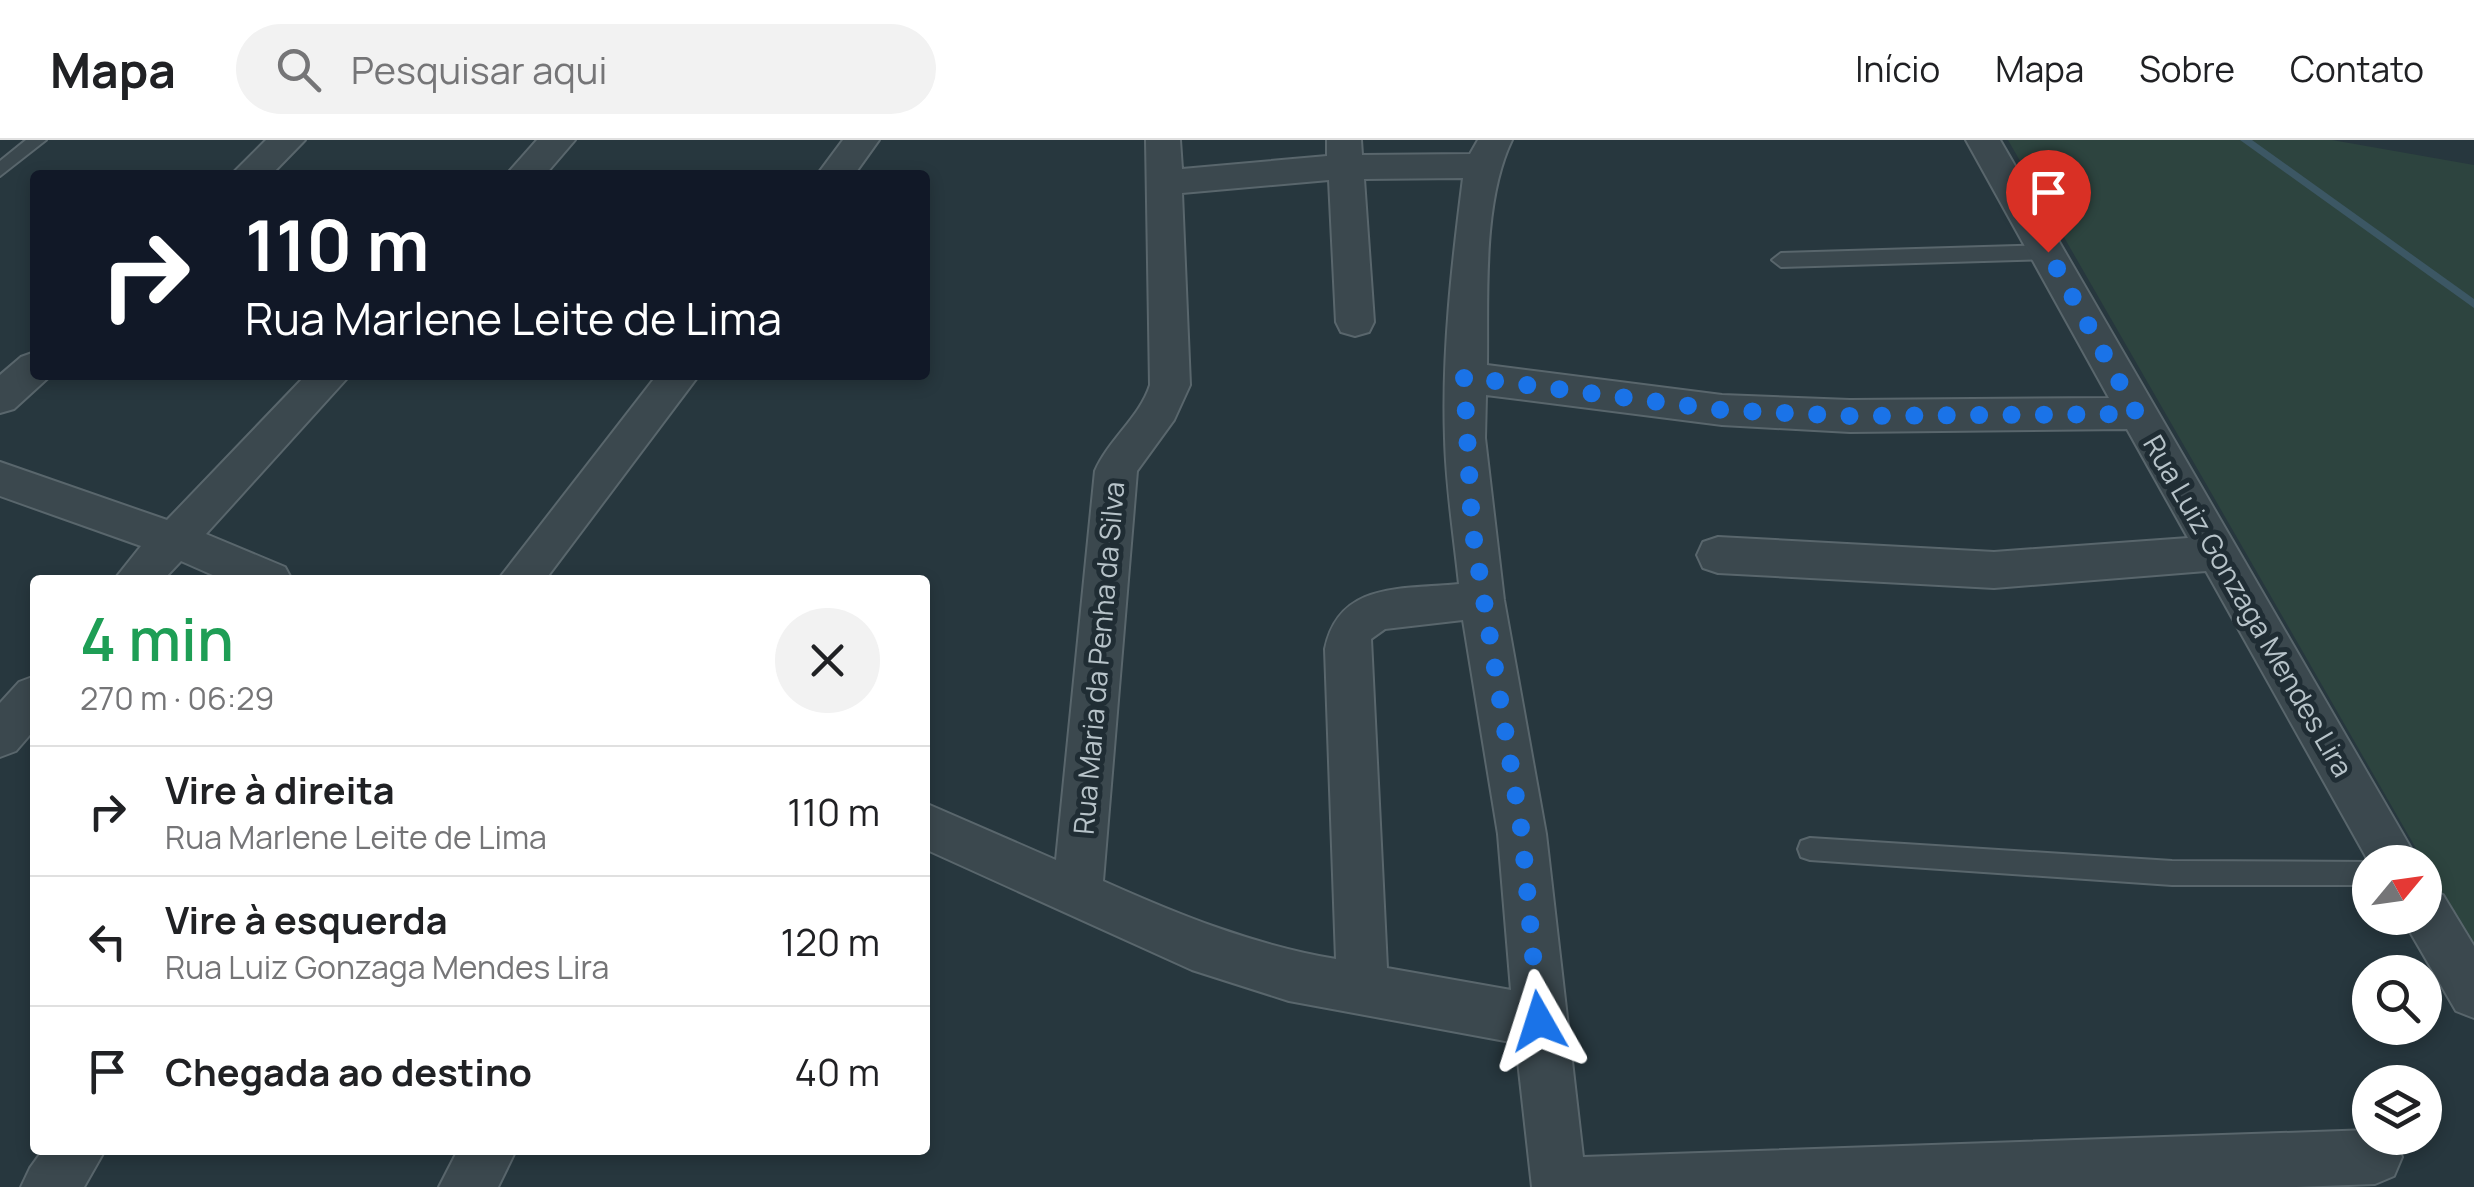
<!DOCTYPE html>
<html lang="pt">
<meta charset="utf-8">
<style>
body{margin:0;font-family:Manrope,sans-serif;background:#f2f2f2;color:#202124;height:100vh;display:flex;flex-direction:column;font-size:38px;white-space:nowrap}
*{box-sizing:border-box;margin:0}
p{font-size:32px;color:#757577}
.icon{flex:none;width:55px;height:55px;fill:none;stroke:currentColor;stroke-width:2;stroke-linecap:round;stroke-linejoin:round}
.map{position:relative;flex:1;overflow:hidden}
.sheet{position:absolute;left:30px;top:435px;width:900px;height:580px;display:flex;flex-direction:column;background:#fff;border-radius:10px;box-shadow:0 5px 15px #0003}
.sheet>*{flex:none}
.top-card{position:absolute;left:30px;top:30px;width:900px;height:210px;border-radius:10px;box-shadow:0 5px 15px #0003;background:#111827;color:#fff;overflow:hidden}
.needle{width:65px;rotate:61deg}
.controls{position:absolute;left:2352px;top:705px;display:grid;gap:20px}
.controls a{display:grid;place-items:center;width:90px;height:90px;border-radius:50%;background:#fff;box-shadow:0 5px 15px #0003;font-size:50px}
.pin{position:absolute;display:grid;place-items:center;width:85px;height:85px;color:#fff;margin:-102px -42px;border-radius:50% 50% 50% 0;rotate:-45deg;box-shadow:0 0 10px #0007}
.pin .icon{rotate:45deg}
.me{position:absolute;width:110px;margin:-55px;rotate:354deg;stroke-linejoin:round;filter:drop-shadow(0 0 8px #0008)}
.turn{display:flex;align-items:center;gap:35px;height:210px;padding:0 50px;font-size:45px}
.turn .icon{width:130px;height:130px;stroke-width:2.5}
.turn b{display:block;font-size:70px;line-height:85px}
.round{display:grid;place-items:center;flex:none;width:105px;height:105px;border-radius:52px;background:#f2f2f2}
.summary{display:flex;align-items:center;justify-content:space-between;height:170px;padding:0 50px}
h1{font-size:60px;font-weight:600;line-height:75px;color:#1e9e55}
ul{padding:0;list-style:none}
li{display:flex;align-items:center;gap:30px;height:130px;padding:0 50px;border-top:2px solid #e0e0e0}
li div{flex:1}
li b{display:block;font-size:38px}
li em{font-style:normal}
header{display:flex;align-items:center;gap:60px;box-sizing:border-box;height:140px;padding:0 50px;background:#fff;border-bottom:2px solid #e0e0e0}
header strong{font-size:48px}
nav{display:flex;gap:55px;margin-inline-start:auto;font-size:35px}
.search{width:700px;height:90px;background:#f2f2f2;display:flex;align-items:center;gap:25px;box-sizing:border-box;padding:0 35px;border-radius:55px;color:#757577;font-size:38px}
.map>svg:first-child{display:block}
.green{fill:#2d443f}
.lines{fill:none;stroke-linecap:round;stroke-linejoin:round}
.stream{fill:#3c5764;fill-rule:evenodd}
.lane-casing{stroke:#59666c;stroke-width:4}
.street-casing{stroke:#59666c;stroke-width:4}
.lane{fill:#3b484e;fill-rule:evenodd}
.street{fill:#3b484e;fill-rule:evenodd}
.route{stroke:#1a73e8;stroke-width:18;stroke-dasharray:0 32.4}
.labels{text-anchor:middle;stroke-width:10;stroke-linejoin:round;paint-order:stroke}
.street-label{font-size:28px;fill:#b7c3c9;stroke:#202d34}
</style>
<header>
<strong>Mapa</strong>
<div class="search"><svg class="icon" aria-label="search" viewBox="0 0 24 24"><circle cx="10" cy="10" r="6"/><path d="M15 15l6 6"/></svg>Pesquisar aqui</div>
<nav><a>Início</a><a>Mapa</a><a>Sobre</a><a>Contato</a></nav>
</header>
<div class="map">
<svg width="2474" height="1047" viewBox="0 0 2474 1047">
<rect width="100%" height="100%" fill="#27373e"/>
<path class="green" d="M2008,0H2332L2474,25V809Z"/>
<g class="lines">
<path class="stream" d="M2240,0H2252L2474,159V168Z"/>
<defs>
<g id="lane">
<path d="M26,0H46L0,36V21Z"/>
<path d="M2048,105L2057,112L2048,119L1781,127L1772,120L1781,113Z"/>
<path d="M1810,698L2172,721L2373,722L2370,745H2172L1810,720L1801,717L1798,709L1801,701Z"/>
</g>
<g id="street">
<path d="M266,0H305L271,35H231Z"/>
<path d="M537,0H575L545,35H506Z"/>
<path d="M843,0H879L854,35H817Z"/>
<path d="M1146,0H1180L1182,29L1327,16V0H1361L1362,15L1470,14L1478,0H1512C1482,62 1488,156 1487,225L1722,255L1850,260L2109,258L1966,0H2000L2419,722L2370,724L2206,431L1994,448L1718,433L1703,428L1697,415L1703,402L1718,397L1994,412L2188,398L2127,289L1850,292L1722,285L1486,255L1485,298L1504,460L1546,694L1583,1017L2370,990V998H2394L2402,1017L2394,1036L2375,1044L2296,1047H1532L1516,903L1289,861L1192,830L925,709V663L1056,720L1095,331C1109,299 1140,277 1150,245ZM1463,38C1452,124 1442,212 1445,298C1446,347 1454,396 1459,444C1402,450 1339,441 1325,509L1336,819C1253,805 1179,775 1103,741L1137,331L1174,280L1190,245L1182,53L1329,40L1336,182L1341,192L1355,196L1369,192L1374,182L1364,39ZM1463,480L1498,694L1511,850L1387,828L1371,499L1385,489Z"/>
<path d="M35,212V235L49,237L14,269L0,273V235L21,217Z"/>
<path d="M306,235H350L206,394L285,427L292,440H224L181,421L163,440H114L141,406L0,356V322L167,380Z"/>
<path d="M657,235H699L545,440H498Z"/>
<path d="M35,536V589L16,611L0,617V563L19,542Z"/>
<path d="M2425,748L2443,755L2474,806V878L2456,871L2402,778H2425Z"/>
<path d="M43,1010H105L84,1047H21L30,1028Z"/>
<path d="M458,1010H516L498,1047H439Z"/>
</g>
</defs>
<use href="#lane" class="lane-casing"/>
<use href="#street" class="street-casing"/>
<use href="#lane" class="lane"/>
<use href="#street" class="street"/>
</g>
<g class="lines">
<path class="route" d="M1539,881L1522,694L1472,387L1464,237L1722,270L1850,276L2137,274L2048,112"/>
</g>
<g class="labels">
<g class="street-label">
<text transform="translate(2248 466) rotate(60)" y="10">Rua Luiz Gonzaga Mendes Lira</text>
<text transform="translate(1099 518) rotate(-85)" y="10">Rua Maria da Penha da Silva</text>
</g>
</g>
</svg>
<div class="controls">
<a><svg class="needle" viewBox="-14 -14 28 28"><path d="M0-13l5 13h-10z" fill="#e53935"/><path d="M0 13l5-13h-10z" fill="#757577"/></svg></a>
<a><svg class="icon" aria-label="search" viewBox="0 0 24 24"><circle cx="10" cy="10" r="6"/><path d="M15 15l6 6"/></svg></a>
<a><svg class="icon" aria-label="layers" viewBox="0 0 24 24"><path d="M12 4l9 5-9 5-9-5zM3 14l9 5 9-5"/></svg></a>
</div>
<div class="pin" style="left:2048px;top:112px;background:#d93025"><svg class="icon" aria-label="arrive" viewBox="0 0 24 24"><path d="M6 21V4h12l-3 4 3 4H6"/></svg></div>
<svg class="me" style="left:1539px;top:881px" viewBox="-20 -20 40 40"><path d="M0-17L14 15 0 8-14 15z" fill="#1a73e8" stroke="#fff" stroke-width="4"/></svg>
<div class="top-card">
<div class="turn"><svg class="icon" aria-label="right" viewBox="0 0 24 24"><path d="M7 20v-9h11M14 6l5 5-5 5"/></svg><div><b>110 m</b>Rua Marlene Leite de Lima</div></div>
</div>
<section class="sheet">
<div class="summary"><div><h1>4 min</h1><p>270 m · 06:29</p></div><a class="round"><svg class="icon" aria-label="close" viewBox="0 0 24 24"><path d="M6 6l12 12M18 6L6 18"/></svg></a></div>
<ul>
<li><svg class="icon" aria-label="right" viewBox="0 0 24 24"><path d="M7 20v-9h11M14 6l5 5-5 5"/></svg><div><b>Vire à direita</b><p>Rua Marlene Leite de Lima</p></div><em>110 m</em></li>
<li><svg class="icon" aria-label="left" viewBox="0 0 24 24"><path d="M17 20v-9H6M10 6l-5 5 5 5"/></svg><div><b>Vire à esquerda</b><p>Rua Luiz Gonzaga Mendes Lira</p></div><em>120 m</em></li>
<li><svg class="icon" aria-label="arrive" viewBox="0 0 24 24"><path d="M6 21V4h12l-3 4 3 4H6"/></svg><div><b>Chegada ao destino</b></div><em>40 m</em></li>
</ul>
</section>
</div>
